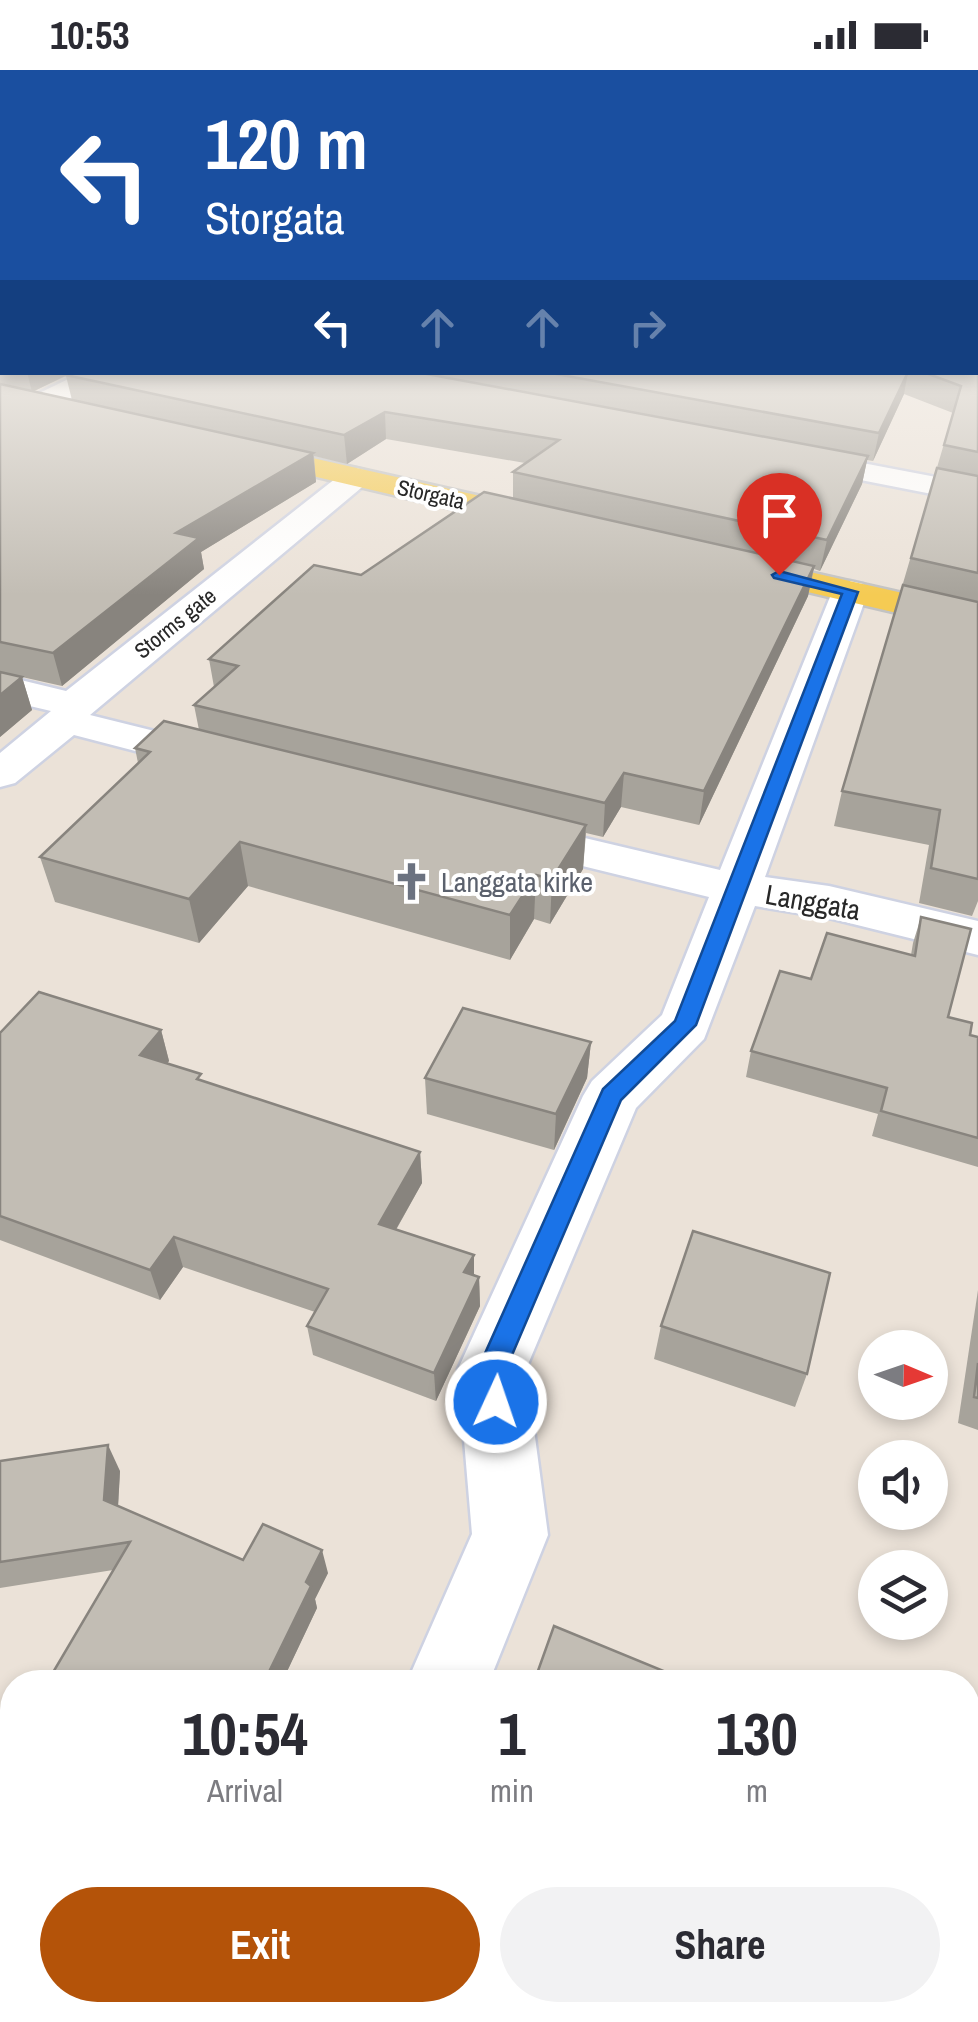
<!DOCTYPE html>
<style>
body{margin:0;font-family:"Archivo Narrow",sans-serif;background:#f2f2f3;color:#2b2b33;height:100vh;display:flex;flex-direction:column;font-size:38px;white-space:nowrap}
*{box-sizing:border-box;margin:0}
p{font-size:32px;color:#7c7c81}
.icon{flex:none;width:55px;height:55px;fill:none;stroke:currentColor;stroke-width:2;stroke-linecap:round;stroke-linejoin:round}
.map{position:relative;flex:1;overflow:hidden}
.side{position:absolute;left:0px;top:1600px;width:980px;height:352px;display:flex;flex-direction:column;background:#fff;border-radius:40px 40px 0 0;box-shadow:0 5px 15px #0003}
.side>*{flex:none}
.guide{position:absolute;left:0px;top:0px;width:980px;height:305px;box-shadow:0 5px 15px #0003;background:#1a4fa0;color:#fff;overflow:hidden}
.needle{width:65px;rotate:92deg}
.tools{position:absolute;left:858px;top:1260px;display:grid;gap:20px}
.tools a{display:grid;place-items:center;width:90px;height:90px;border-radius:50%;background:#fff;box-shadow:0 5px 15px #0003;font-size:50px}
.pin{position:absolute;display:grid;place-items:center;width:85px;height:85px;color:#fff;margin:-102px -42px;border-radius:50% 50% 50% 0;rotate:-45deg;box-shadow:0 0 10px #0007}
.pin .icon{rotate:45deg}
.me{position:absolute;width:110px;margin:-55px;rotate:3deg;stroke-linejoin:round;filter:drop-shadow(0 0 8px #0008)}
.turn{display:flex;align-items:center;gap:35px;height:210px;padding:0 40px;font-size:45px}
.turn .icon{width:130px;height:130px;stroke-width:2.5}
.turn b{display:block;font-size:70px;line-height:85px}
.lanes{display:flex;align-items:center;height:95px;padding:0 40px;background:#0003;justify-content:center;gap:50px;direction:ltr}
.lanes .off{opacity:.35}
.eta{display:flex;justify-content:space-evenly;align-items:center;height:170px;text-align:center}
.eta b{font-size:60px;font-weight:700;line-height:70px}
.button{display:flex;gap:20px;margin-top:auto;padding:20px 40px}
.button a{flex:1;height:115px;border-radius:60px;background:#b45309;color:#fff;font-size:40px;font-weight:700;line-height:115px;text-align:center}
.button a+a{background:#f2f2f3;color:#2b2b33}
.status{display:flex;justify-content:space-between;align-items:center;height:70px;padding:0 50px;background:#fff;direction:ltr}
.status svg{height:28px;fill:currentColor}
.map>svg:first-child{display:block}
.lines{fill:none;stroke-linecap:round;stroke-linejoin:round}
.minor-casing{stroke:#ced2e2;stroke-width:5}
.major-casing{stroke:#c3c3c3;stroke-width:5}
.minor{fill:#fff;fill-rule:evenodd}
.major{fill:#f5cb53;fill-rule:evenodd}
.wall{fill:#a7a39b;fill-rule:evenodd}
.shaded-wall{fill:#88847e}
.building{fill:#c2bdb4;stroke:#88847e;stroke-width:2.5}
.route{fill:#1a73e8;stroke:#114b97;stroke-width:2.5}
.labels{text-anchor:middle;stroke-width:8;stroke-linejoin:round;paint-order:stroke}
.far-street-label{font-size:22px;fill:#282828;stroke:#fff}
.worship-label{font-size:28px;fill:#5b616d;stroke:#fff;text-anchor:start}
.street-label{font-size:28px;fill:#282828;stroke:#fff}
</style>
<div class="status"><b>10:53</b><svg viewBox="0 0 49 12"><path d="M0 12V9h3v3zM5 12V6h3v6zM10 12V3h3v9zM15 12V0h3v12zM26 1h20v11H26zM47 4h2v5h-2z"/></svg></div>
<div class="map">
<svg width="978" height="1952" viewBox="0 0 978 1952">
<rect width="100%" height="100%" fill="#ebe2d8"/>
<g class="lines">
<defs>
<g id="minor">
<path d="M83,302H118L47,341L37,343L23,335L27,329Z"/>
<path d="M789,379L978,415V433L779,394L774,388L779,382Z"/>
<path d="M356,398L367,401L371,407L367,413L90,645L231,680L237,689L231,698L216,702L74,665L15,713L0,717V683L51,641L0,629V605L66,621L345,401Z"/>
<path d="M850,511L863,514L868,522L765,807L829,816L978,851V885L829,848L755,836L704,969L636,1038L526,1299L548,1465L489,1612H407L472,1464L458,1299L583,1026L592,1011L662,945L709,827L497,775L490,765L497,755L513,751L720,800L832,522L837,514Z"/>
<path d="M262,1940H359L355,1952H257Z"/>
</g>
<g id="major">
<path d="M242,372L538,439L549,442L554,449L549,456L538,459L232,387L227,381L232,375Z"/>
<path d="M739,486L978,540V562L727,503L722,496L727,489Z"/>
</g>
</defs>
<use href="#minor" class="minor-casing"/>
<use href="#major" class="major-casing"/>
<use href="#minor" class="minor"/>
<use href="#major" class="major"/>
</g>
<g class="wall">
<path d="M0,252H2V302H978V252V831L972,846L919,833L929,775L834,756L842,721L953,343L904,324L873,391L867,390L862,414L820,501L814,499L808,526L699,755L621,737L603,767L586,763L583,799L550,854L534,849L510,890L248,816L199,873L55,832L40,787L138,693L135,678L199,660L194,635L214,617L209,589L361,505L513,428V402L525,393L386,369L347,394L314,386L316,412L201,482L204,499L62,616L22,607L32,640L0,667ZM66,306L72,330L34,321Z"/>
<path d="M921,847L948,947L970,965L978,967V1097L872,1066L878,1044L746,1007L751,981L811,909L911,885L913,873Z"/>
<path d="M161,960L169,991L167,993L203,1011L420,1082L422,1113L396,1160L479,1207L480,1236L436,1331L313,1285L307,1256L315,1242L183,1197L160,1230L0,1170V963Z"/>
<path d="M591,972L587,1008L554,1080L427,1044L425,1008Z"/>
<path d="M978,1220V1360L958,1353Z"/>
<path d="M661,1256L807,1304L795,1337L654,1289Z"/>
<path d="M0,1391L120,1401L118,1436L243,1490L328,1503L315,1529L317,1538L282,1612H58L52,1604L113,1500L0,1518Z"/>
<path d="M643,1940H795L793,1952H640Z"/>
</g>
<g class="shaded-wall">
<path d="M27,302H73L32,322Z"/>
<path d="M908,302L904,324L873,391L879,363Z"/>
<path d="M385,342L386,369L347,394L344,365Z"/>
<path d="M313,383L316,412L201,482L204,499L62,616L53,583L176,463Z"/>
<path d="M868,386L862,414L820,501L827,470Z"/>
<path d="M814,496L808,526L699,755L704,721Z"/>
<path d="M22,607L32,640L0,667V625Z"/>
<path d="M624,703L621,737L603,767L605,733Z"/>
<path d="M586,755L583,799L550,854L552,809Z"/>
<path d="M240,772L248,816L199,873L189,829Z"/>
<path d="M536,805L534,849L510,890V845Z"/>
<path d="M161,960L169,991L149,1016L140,985Z"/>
<path d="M591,972L587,1008L554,1080L556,1044Z"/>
<path d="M420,1082L422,1113L382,1184L379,1154Z"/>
<path d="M174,1167L183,1197L160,1230L150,1200Z"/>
<path d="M474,1185V1215L464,1202Z"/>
<path d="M479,1207L480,1236L436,1331L434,1303Z"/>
<path d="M108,1375L120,1401L117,1454L104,1430Z"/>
<path d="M322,1480L328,1503L315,1529L317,1538L282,1612H264L306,1512Z"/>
<path d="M137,1940H170L165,1952H132Z"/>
</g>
<g class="building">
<path d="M0,252H2V292L0,291Z"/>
<path d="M978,252V382L944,375L961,316L923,302H978Z"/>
<path d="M70,302H416L868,386L827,470L513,402L559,370L385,342L344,365L66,305Z"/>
<path d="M545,302H908L879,363Z"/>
<path d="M0,314L313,383L176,463L199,468L53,583L0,572Z"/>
<path d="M937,398L978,406V503L911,488Z"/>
<path d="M484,422L814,496L704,721L624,703L605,733L194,635L238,596L209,589L314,495L361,505Z"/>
<path d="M903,515L978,532V809L931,798L940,740L842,721Z"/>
<path d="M0,602L22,607L0,625Z"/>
<path d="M164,651L586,755L552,809L536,805L510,845L240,772L189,829L40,787L150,682L135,678Z"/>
<path d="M921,847L971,859L948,947L972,953L970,965L978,967V1068L881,1041L887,1018L751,981L780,901L811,909L827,863L915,886Z"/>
<path d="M39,922L161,960L140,985L201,1004L197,1009L420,1082L379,1154L474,1185L464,1202L479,1207L434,1303L307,1256L328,1219L174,1167L150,1200L0,1146V963Z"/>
<path d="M463,938L591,972L556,1044L425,1008Z"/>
<path d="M693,1161L830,1203L807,1304L661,1256Z"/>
<path d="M978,1293V1328L974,1327Z"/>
<path d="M108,1375L104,1430L243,1490L263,1454L322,1480L306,1512L311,1516L264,1612H61L63,1610L52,1604L130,1472L0,1492V1391Z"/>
<path d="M554,1556L688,1611V1612H534Z"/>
<path d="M12,1893V1940H137L132,1952H0V1916Z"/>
<path d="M648,1940H795L793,1952H645Z"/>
</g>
<linearGradient id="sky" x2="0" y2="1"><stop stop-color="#74c0ec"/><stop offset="0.48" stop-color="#f6f2ed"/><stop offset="1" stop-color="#f6f2ed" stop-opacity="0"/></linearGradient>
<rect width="978" height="525" fill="url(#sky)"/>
<path class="route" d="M779,501L858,522L696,955L621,1030L506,1299L510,1332L506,1342L496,1346L485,1342L478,1299L603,1019L675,951L842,524L774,508L772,505Z"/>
<defs>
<symbol id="church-bare" viewBox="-9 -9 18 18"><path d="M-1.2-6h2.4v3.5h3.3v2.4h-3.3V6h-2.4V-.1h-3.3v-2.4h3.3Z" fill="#6b7280" stroke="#fff" stroke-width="2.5" paint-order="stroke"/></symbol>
</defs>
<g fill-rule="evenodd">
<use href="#church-bare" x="384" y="784" width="55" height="55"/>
</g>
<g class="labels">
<g class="far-street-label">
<text transform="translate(431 424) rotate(13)" y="8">Storgata</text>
<text transform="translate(175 553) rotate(-39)" y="8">Storms gate</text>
</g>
<g class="worship-label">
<text x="441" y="822">Langgata kirke</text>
</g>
<g class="street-label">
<text transform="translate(813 832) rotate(10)" y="10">Langgata</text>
</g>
</g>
</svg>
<div class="tools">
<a><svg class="needle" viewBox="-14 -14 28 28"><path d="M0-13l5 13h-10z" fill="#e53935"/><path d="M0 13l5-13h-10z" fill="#7c7c81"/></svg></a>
<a><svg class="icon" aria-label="sound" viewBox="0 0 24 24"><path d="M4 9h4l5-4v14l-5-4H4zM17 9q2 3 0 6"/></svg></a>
<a><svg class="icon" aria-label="layers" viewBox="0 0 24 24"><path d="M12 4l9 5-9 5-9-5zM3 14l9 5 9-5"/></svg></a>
</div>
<div class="pin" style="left:779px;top:505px;background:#d93025"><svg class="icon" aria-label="arrive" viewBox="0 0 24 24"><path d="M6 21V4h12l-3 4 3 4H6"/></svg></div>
<svg class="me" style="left:496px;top:1332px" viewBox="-20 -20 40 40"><circle r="17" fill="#1a73e8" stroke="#fff" stroke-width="3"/><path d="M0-11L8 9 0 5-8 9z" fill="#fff"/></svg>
<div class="guide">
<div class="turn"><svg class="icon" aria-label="left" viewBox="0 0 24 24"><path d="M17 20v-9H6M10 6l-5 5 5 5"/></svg><div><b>120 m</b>Storgata</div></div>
<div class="lanes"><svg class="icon" aria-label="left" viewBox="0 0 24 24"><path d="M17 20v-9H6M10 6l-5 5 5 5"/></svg><svg class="icon off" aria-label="ahead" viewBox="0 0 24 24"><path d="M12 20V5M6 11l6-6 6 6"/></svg><svg class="icon off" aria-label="ahead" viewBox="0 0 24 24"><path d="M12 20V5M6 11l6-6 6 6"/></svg><svg class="icon off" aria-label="right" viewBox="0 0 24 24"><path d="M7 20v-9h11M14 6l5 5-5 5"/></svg></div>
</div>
<section class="side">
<div class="eta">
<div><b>10:54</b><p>Arrival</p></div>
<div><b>1</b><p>min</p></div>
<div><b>130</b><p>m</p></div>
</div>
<div class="button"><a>Exit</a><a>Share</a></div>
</section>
</div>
